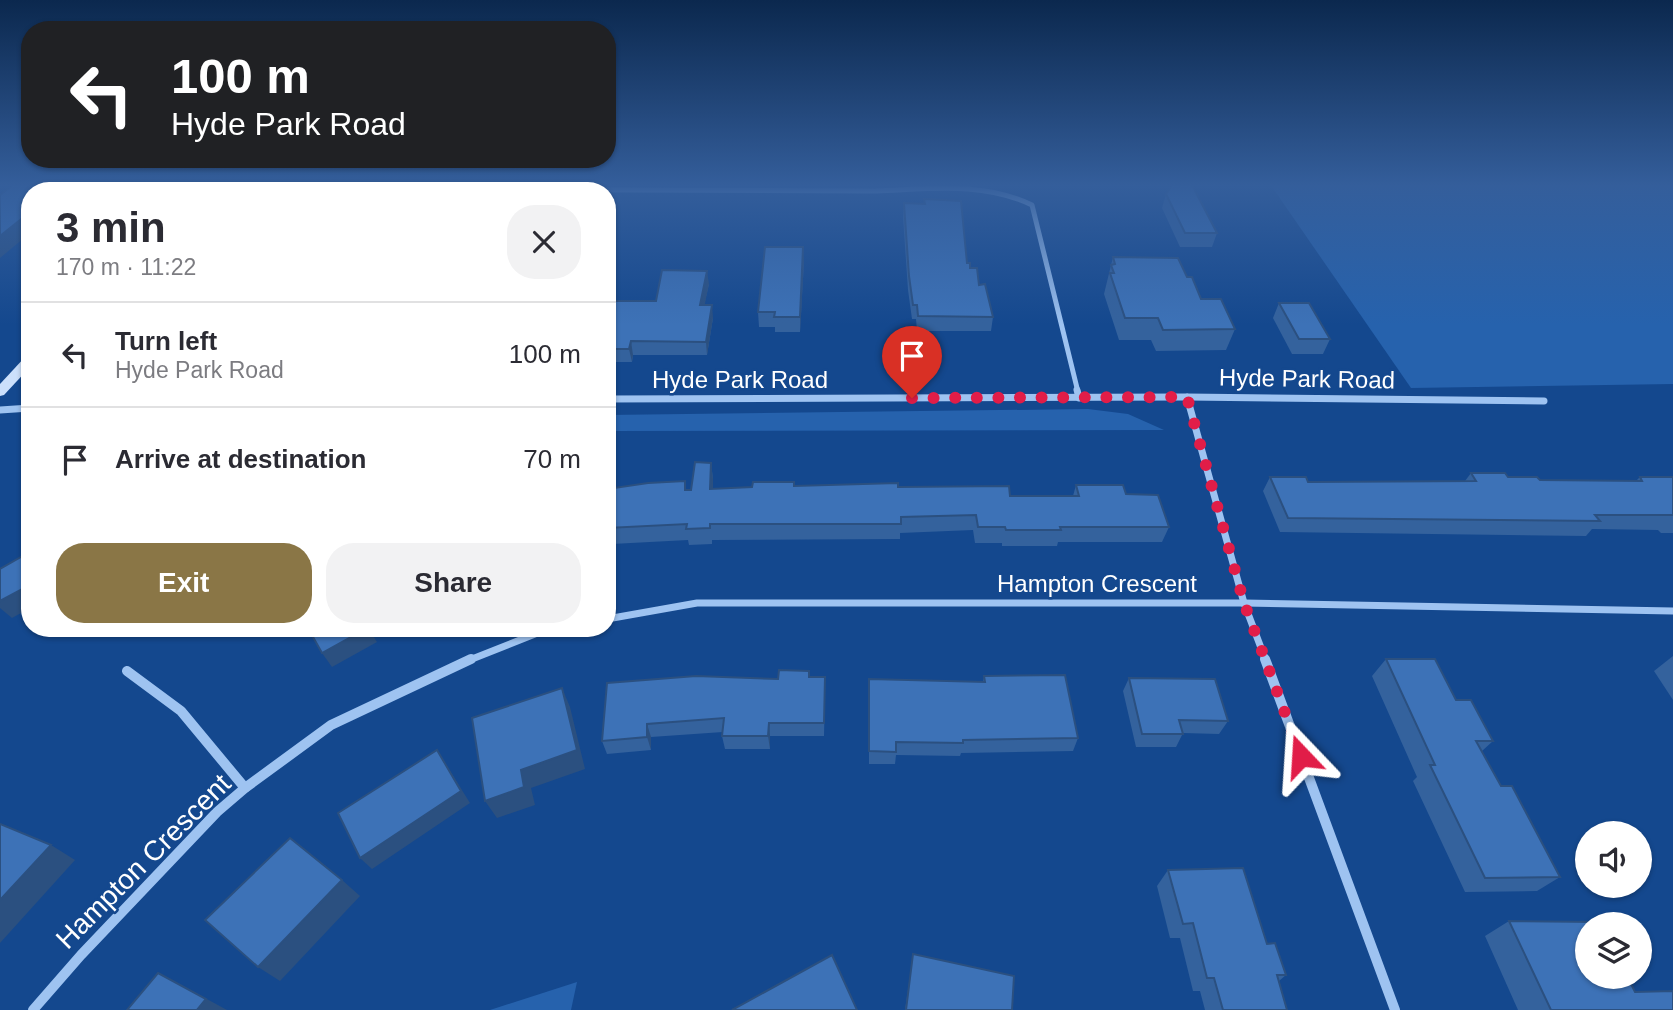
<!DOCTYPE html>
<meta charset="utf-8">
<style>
body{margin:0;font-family:Arial,sans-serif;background:#f2f2f3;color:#2b2b33;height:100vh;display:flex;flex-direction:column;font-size:26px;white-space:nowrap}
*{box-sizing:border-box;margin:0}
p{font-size:23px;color:#7c7c81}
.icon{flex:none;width:38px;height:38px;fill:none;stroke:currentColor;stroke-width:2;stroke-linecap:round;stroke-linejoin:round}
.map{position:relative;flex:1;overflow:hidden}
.panel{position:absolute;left:21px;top:182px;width:595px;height:455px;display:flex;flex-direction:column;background:#fff;border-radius:28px;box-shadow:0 2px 5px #0004}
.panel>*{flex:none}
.top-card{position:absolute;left:21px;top:21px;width:595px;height:147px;border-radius:28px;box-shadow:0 2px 5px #0004;background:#202124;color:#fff;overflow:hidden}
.fabs{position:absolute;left:1575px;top:821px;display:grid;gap:14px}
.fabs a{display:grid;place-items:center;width:77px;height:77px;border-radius:50%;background:#fff;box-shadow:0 2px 5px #0004;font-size:35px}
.pin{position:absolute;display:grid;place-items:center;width:60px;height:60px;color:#fff;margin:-72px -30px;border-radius:50% 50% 50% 0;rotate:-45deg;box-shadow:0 0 7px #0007}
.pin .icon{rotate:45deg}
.me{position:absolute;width:77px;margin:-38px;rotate:340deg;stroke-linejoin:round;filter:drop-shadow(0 0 5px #0008)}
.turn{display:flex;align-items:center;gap:24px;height:147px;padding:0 35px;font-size:32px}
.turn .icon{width:91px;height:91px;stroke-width:2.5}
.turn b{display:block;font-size:49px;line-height:60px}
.round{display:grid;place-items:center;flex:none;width:74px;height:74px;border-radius:28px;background:#f2f2f3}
.head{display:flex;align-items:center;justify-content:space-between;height:119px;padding:0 35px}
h1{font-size:42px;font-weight:700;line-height:52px}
.button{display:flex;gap:14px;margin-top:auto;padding:14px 35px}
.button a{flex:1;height:80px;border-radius:28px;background:#8a7646;color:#fff;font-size:28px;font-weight:700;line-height:80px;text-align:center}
.button a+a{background:#f2f2f3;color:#2b2b33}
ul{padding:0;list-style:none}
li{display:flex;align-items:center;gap:21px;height:105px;padding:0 35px;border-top:2px solid #e1e1e2}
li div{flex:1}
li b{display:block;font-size:26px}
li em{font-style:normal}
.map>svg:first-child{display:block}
.green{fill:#2662ad}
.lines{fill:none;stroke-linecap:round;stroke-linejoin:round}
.minor-far2{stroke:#9ec3f1;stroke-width:5}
.minor-far1{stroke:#9ec3f1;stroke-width:7}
.minor{stroke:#9ec3f1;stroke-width:10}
.secondary{fill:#cce0fb;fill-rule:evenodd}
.wall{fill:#34629d}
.shaded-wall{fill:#2b5080}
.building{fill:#3d72b7;stroke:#2b5080;stroke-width:2}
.route{stroke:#e11d48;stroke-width:12;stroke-dasharray:0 21.6}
.labels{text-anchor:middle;stroke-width:5;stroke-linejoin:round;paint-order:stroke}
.street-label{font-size:24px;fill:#fff;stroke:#14488e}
.near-street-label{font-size:28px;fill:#fff;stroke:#14488e}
</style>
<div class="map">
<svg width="1673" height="1010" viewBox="0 0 1673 1010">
<rect width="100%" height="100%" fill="#14488e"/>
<g class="green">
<path d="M1270,184H1673V384L1411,388Z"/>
<path d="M1088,409L1128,414L1164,430L607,431V415Z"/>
<path d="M577,982L571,1010H490Z"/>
</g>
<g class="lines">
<path class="minor-far2" d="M187,188L876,191C930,189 982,181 1032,205L1078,392"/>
<g class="minor-far1">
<path d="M1077,390L1079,398"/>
<path d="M1187,397L1244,603L1266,661"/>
<path d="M607,399L1187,397L1544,401"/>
<path d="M0,410L30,408"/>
<path d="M607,619L697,603H1244L1673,611"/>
<path d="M467,661L545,630L558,628"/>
</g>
<g class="minor">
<path d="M1265,659L1395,1010"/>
<path d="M127,671L181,711L245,788"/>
<path d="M33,1010L81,955L217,812L245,788L331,725L471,659"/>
</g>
<g class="secondary">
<path d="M187,184H197L191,191H180Z"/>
<path d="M30,355V367L4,395L0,396V384L26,356Z"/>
</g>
</g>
<g class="wall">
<path d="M1166,194L1217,233L1212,247H1180L1162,208Z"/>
<path d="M924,199L967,263L979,285L993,317L991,331H917L916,319H912L908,290L903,217L904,203L924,204Z"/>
<path d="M1113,257L1187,277L1201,299L1235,329L1226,350L1156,351L1151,340H1119L1104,294Z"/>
<path d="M804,261L800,332H775V327H759L758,312Z"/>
<path d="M709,284L704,305L713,318L707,355H633L632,362H607V301H656Z"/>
<path d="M1279,303L1330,339L1323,354H1292L1273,318Z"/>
<path d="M711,463L713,479V489L794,486L898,487L1010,496H1073L1076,485L1126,494L1169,527L1162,542H1058L1057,546H1002V543H975L973,530L900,533V539L712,540V544L689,545L688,540L612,544V553H607V489L691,490Z"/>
<path d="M1471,473L1540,480L1636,481L1640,477H1673V533H1661L1658,530L1592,529L1586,536L1280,532L1263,491L1270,477L1308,482L1465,481Z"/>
<path d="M1673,656V700L1654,671Z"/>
<path d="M1386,659L1456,700L1493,741L1482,751L1501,786L1560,877L1537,891L1465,892L1413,781L1417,777L1372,676Z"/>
<path d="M809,671V677L825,691L824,736H770V749H725L722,736L723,732L651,737V750L607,754L602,741L607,683L778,679Z"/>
<path d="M984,676L1078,738L1073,751L961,753L960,756L896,755L895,764H869V679L983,682Z"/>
<path d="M1129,678L1228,721L1219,734L1183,733L1176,747H1136L1123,691Z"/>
<path d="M1168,870L1267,944L1286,975L1279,981L1287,1010H1205L1200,991H1193L1180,938H1170L1157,886Z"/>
<path d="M1509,921L1635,992L1673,1010H1518L1485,936Z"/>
<path d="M913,955L1012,1010H905Z"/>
</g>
<g class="shaded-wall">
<path d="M63,184H87L79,191H55Z"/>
<path d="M30,212V233L0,258V236Z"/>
<path d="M803,247L804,261L800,332V317Z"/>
<path d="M707,271L709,284L702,318L700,305Z"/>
<path d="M712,305L713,318L707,355L706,342Z"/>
<path d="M631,341L633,355L632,362L629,349Z"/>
<path d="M711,463L713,479V505L710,489Z"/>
<path d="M607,528L612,544V553H607Z"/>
<path d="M30,585V608L12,618L0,608V601Z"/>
<path d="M367,628H368L377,642L332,667L322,653Z"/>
<path d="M562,688L570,707L585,769L531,788L535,805L497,818L485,801Z"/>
<path d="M769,723L770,736V749L768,736Z"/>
<path d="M647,724L651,737V750L647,737Z"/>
<path d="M437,750L470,803L372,869L360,858Z"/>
<path d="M51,845L75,860L0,943V900Z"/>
<path d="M342,880L360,896L280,981L258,967Z"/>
<path d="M158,973L183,986L227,1010H197Z"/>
</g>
<g class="building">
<path d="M14,184H63L55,191H30V212L0,236V195Z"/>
<path d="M1173,184L1192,185L1217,233H1185L1166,194Z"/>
<path d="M924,199L961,201L967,263H970V268H977L979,285L985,284L993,317L918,316L917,305H913L909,276L904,203L925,204Z"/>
<path d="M765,247H803L800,317H774L775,312H758Z"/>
<path d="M1113,257L1178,258L1187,277H1192L1201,299H1221L1235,329L1163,330L1158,318H1125L1110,273H1114L1111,265L1115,264Z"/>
<path d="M662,270L707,271L700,305H712L706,342L631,341L629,349H607V301H656Z"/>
<path d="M1279,303H1309L1330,339H1299Z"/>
<path d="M695,462L711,463L710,489L752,487L753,482H794V486L898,483V487L1009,486L1010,496H1079L1076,485H1123L1126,494L1158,495L1169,527H1060L1061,530H1006L1005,527H978L976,515L901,517V524H710V528L686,529L687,524L607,528V489L648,483L685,481V490H691Z"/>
<path d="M1471,473H1505L1508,477H1537L1540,480L1642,481L1640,477H1673V515H1595L1600,521L1288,518L1270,477H1306L1308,482L1476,481Z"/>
<path d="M30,549V585L0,601V569L26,554L24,552Z"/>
<path d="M308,628H367L322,653Z"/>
<path d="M1386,659H1435L1456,700H1471L1493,741H1476L1501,786H1512L1560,877L1485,878L1430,765H1435Z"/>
<path d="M779,670L809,671V677H825L824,723H769L768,736H722L724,718L647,724V737L602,741L607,683L696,676L778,679Z"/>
<path d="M1065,675L1078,738L963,740V743L896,742V752L869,751V679L985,682L984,676Z"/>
<path d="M1129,678L1215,679L1228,721L1179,720L1183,734H1142Z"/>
<path d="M562,688L577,750L521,770L524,787L485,801L472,718Z"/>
<path d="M437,750L461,791L360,858L338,813Z"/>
<path d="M0,824L51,845L0,900Z"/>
<path d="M290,838L342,880L258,967L205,920Z"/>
<path d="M1243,868L1267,944L1275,943L1286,975H1277L1287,1010H1223L1214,978H1207L1193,923L1183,924L1168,870Z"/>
<path d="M1509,921L1598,922L1600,924H1587V976H1627L1635,992L1673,991V1010H1551Z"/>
<path d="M913,954L1014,976L1012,1010H906Z"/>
<path d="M832,955L857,1010H732Z"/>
<path d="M158,973L206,999L197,1010H127Z"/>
</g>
<linearGradient id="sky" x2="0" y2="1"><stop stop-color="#0b284e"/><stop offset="0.57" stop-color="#345e9b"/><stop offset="1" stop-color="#345e9b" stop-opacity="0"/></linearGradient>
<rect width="1673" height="325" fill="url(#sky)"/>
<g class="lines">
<path class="route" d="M912,398L1187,397L1244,603L1301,756"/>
</g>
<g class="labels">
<g class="street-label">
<text transform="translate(1307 379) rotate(1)" y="8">Hyde Park Road</text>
<text x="740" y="388">Hyde Park Road</text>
<text x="1097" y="592">Hampton Crescent</text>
</g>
<g class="near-street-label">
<text transform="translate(143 861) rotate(-45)" y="10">Hampton Crescent</text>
</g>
</g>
</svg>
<div class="fabs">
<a><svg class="icon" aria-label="sound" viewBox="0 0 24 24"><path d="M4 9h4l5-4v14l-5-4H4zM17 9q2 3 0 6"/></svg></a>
<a><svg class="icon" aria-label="layers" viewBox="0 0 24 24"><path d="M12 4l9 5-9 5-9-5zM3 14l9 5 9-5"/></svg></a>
</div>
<div class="pin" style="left:912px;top:398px;background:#d93025"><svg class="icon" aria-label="arrive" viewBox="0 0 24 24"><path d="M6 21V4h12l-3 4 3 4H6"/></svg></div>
<svg class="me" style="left:1301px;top:756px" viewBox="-20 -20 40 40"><path d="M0-17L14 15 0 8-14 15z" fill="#e11d48" stroke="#fff" stroke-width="4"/></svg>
<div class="top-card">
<div class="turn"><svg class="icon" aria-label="left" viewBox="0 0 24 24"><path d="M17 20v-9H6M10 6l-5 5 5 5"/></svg><div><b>100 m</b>Hyde Park Road</div></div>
</div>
<section class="panel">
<div class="head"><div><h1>3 min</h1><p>170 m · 11:22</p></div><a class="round"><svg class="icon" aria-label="close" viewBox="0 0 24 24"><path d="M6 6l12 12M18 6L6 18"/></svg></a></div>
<ul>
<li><svg class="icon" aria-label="left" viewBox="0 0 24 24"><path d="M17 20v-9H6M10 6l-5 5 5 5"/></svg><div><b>Turn left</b><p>Hyde Park Road</p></div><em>100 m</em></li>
<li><svg class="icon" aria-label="arrive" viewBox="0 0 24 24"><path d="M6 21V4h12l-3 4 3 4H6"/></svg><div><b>Arrive at destination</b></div><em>70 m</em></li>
</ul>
<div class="button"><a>Exit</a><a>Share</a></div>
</section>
</div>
